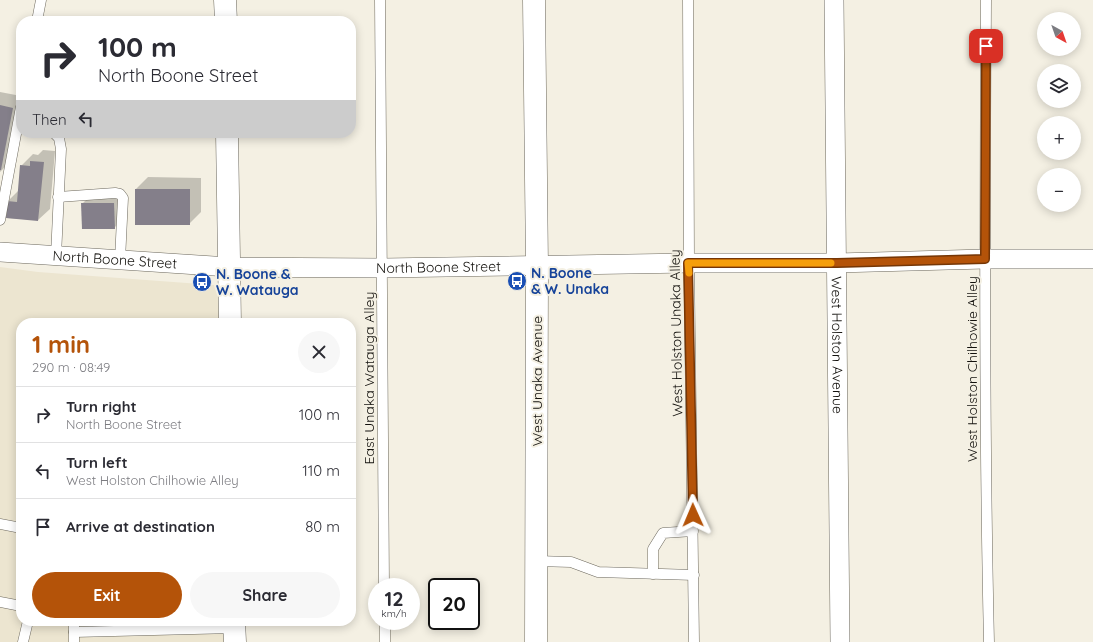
<!DOCTYPE html>
<meta charset="utf-8">
<style>
body{margin:0;font-family:Quicksand,sans-serif;background:#f7f7f7;color:#2b2b33;height:100vh;display:flex;flex-direction:column;font-size:15px;white-space:nowrap}
*{box-sizing:border-box;margin:0}
p{font-size:13px;color:#7c7c81}
.icon{flex:none;width:22px;height:22px;fill:none;stroke:currentColor;stroke-width:2;stroke-linecap:round;stroke-linejoin:round}
.map{position:relative;flex:1;overflow:hidden}
.panel{position:absolute;left:16px;top:318px;width:340px;height:308px;display:flex;flex-direction:column;background:#fff;border-radius:16px;box-shadow:0 2px 10px #0003}
.panel>*{flex:none}
.guide{position:absolute;left:16px;top:16px;width:340px;height:122px;border-radius:16px;box-shadow:0 2px 10px #0003;background:#fff;color:#2b2b33;overflow:hidden}
.needle{width:26px;rotate:140deg}
.controls{position:absolute;left:1037px;top:12px;display:grid;gap:8px}
.controls a{display:grid;place-items:center;width:44px;height:44px;border-radius:50%;background:#fff;box-shadow:0 2px 10px #0003;font-size:20px}
.speed{position:absolute;left:368px;top:578px;display:flex;gap:8px;font-size:20px;font-weight:700;text-align:center}
.speed>*{display:grid;place-content:center;width:52px;height:52px;border-radius:50%;background:#fff;box-shadow:0 2px 10px #0003;line-height:1}
.speed small{font-size:10px;font-weight:400}
.speed .limit{border:2px solid #111;border-radius:6px;background:#fff;color:#111}
.pin{position:absolute;display:grid;place-items:center;width:34px;height:34px;color:#fff;margin:-17px;border-radius:8px;box-shadow:0 2px 6px #0006}
.me{position:absolute;width:44px;margin:-22px;rotate:359deg;stroke-linejoin:round;filter:drop-shadow(0 0 3px #0008)}
.turn{display:flex;align-items:center;gap:14px;height:84px;padding:0 16px;font-size:18px}
.turn .icon{width:52px;height:52px;stroke-width:2.5}
.turn b{display:block;font-size:28px;line-height:34px}
.then{display:flex;align-items:center;height:38px;padding:0 16px;background:#0003;gap:8px;font-size:15px}
.round{display:grid;place-items:center;flex:none;width:42px;height:42px;border-radius:21px;background:#f7f7f7}
.headline{display:flex;align-items:center;justify-content:space-between;height:68px;padding:0 16px}
h1{font-size:24px;font-weight:700;line-height:30px;color:#b45309}
.cta{display:flex;gap:8px;margin-top:auto;padding:8px 16px}
.cta a{flex:1;height:46px;border-radius:24px;background:#b45309;color:#fff;font-size:16px;font-weight:700;line-height:46px;text-align:center}
.cta a+a{background:#f7f7f7;color:#2b2b33}
ul{padding:0;list-style:none}
li{display:flex;align-items:center;gap:12px;height:56px;padding:0 16px;border-top:1px solid #e1e1e2}
li div{flex:1}
li b{display:block;font-size:15px}
li em{font-style:normal}
.map>svg:first-child{display:block}
.built{fill:#ece5d0}
.shadow{fill:#0003}
.building{fill:#847f8a}
.lines{fill:none;stroke-linecap:round;stroke-linejoin:round}
.service-casing{stroke:#6c685d;stroke-width:11}
.minor-casing{stroke:#6c685d;stroke-width:20}
.secondary-casing{stroke:#6c685d;stroke-width:23}
.service{stroke:#fff;stroke-width:10}
.minor{stroke:#fff;stroke-width:19}
.secondary{stroke:#fff;stroke-width:22}
.route-casing{stroke:#753606;stroke-width:10}
.route{stroke:#b45309;stroke-width:7}
.slow{stroke:#f59e0b;stroke-width:7}
.labels{text-anchor:middle;stroke-width:4;stroke-linejoin:round;paint-order:stroke}
.street-label{font-size:14px;fill:#13110d;stroke:#f4f0e3}
.transit-label{font-size:14px;font-weight:bold;fill:#164399;stroke:#f4f0e3;text-anchor:start}
</style>
<div class="map">
<svg width="1093" height="642" viewBox="0 0 1093 642">
<rect width="100%" height="100%" fill="#f4f0e3"/>
<path class="built" d="M0,267L38,272L214,285L221,294L222,323H21V621H225V642H0Z"/>
<g class="shadow">
<path d="M0,92L21,96V113L11,161L0,172Z"/>
<path d="M43,150L55,151L50,209L38,220L7,218L8,201L19,190L21,166L33,154L38,155Z"/>
<path d="M148,177L201,178V212L189,224L136,189Z"/>
<path d="M122,195V220L114,228L82,204L90,196Z"/>
</g>
<g class="building">
<path d="M0,105L13,108L1,170H0Z"/>
<path d="M30,161L44,162L38,221L6,218L7,201L17,202L20,165L30,166Z"/>
<rect x="135" y="189" width="55" height="36"/>
<path d="M81,203H114L115,229H82Z"/>
</g>
<g class="lines">
<defs>
<g id="service">
<path d="M380,0L384,587"/>
<path d="M688,0L689,263L694,642"/>
<path d="M986,0C985,214 984,428 989,642"/>
<path d="M37,21L41,0"/>
<path d="M54,133L59,138L61,149L56,256"/>
<path d="M58,197L115,193L120,194L123,198L120,260"/>
<path d="M0,220L21,107"/>
<path d="M0,524L21,528"/>
<path d="M536,561L571,562L598,572L694,575"/>
<path d="M653,574V549L663,533L693,531"/>
<path d="M0,602L21,606"/>
<path d="M385,621V642"/>
<path d="M74,632L234,628"/>
<path d="M23,642L28,621"/>
<path d="M74,642V621"/>
</g>
<g id="minor">
<path id="s1" d="M834,0L840,642"/>
<path id="s2" d="M0,252L229,267L383,268L689,263H837L985,259H1093"/>
</g>
<g id="secondary">
<path d="M225,0L226,21"/>
<path d="M534,0L537,266L536,642"/>
<path d="M227,133L230,323"/>
<path d="M234,621L235,642"/>
</g>
</defs>
<use href="#service" class="service-casing"/>
<use href="#minor" class="minor-casing"/>
<use href="#secondary" class="secondary-casing"/>
<use href="#service" class="service"/>
<use href="#minor" class="minor"/>
<use href="#secondary" class="secondary"/>
</g>
<g class="lines">
<defs>
<path id="route" d="M693,515L688,263H837L985,259L986,46"/>
</defs>
<use href="#route" class="route-casing"/>
<use href="#route" class="route"/>
<path class="slow" d="M689,273L688,263H831"/>
</g>
<defs>
<symbol id="bus-disc" viewBox="-11 -11 22 22"><circle r="9.5" fill="#1a4fb4" stroke="#f4f0e3"/><path d="M-5-6H5V4H4V6H2V4H-2V6H-4V4H-5ZM-3.5-4V0h7V-4ZM-3.5 1.2v1.5H-2V1.2ZM2 1.2v1.5H3.5V1.2Z" fill="#fff"/></symbol>
</defs>
<g fill-rule="evenodd">
<use href="#bus-disc" x="506" y="270" width="22" height="22"/>
<use href="#bus-disc" x="191" y="271" width="22" height="22"/>
</g>
<g class="labels">
<g class="street-label">
<text dy="5" stroke="none"><textPath href="#s2" startOffset="115">North Boone Street</textPath></text>
<text dy="5" stroke="none"><textPath href="#s2" startOffset="439">North Boone Street</textPath></text>
<text transform="translate(676 333) rotate(-91)" y="5">West Holston Unaka Alley</text>
<text dy="5" stroke="none"><textPath href="#s1" startOffset="345">West Holston Avenue</textPath></text>
<text transform="translate(972 369) rotate(-90)" y="5">West Holston Chilhowie Alley</text>
<text transform="translate(369 378) rotate(-90)" y="5">East Unaka Watauga Alley</text>
<text transform="translate(537 381) rotate(-90)" y="5">West Unaka Avenue</text>
</g>
<g class="transit-label">
<text x="531" y="278">N. Boone<tspan x="531" dy="16">&amp; W. Unaka</tspan></text>
<text x="216" y="279">N. Boone &amp;<tspan x="216" dy="16">W. Watauga</tspan></text>
</g>
</g>
</svg>
<div class="controls">
<a><svg class="needle" viewBox="-14 -14 28 28"><path d="M0-13l5 13h-10z" fill="#e53935"/><path d="M0 13l5-13h-10z" fill="#7c7c81"/></svg></a>
<a><svg class="icon" aria-label="layers" viewBox="0 0 24 24"><path d="M12 4l9 5-9 5-9-5zM3 14l9 5 9-5"/></svg></a>
<a>+</a>
<a>−</a>
</div>
<div class="speed"><div>12<small>km/h</small></div><div class="limit">20</div></div>
<div class="pin" style="left:986px;top:46px;background:#d93025"><svg class="icon" aria-label="arrive" viewBox="0 0 24 24"><path d="M6 21V4h12l-3 4 3 4H6"/></svg></div>
<svg class="me" style="left:693px;top:515px" viewBox="-20 -20 40 40"><path d="M0-17L14 15 0 8-14 15z" fill="#b45309" stroke="#fff" stroke-width="4"/></svg>
<div class="guide">
<div class="turn"><svg class="icon" aria-label="right" viewBox="0 0 24 24"><path d="M7 20v-9h11M14 6l5 5-5 5"/></svg><div><b>100 m</b>North Boone Street</div></div>
<div class="then">Then<svg class="icon" aria-label="left" viewBox="0 0 24 24"><path d="M17 20v-9H6M10 6l-5 5 5 5"/></svg></div>
</div>
<section class="panel">
<div class="headline"><div><h1>1 min</h1><p>290 m · 08:49</p></div><a class="round"><svg class="icon" aria-label="close" viewBox="0 0 24 24"><path d="M6 6l12 12M18 6L6 18"/></svg></a></div>
<ul>
<li><svg class="icon" aria-label="right" viewBox="0 0 24 24"><path d="M7 20v-9h11M14 6l5 5-5 5"/></svg><div><b>Turn right</b><p>North Boone Street</p></div><em>100 m</em></li>
<li><svg class="icon" aria-label="left" viewBox="0 0 24 24"><path d="M17 20v-9H6M10 6l-5 5 5 5"/></svg><div><b>Turn left</b><p>West Holston Chilhowie Alley</p></div><em>110 m</em></li>
<li><svg class="icon" aria-label="arrive" viewBox="0 0 24 24"><path d="M6 21V4h12l-3 4 3 4H6"/></svg><div><b>Arrive at destination</b></div><em>80 m</em></li>
</ul>
<div class="cta"><a>Exit</a><a>Share</a></div>
</section>
</div>
